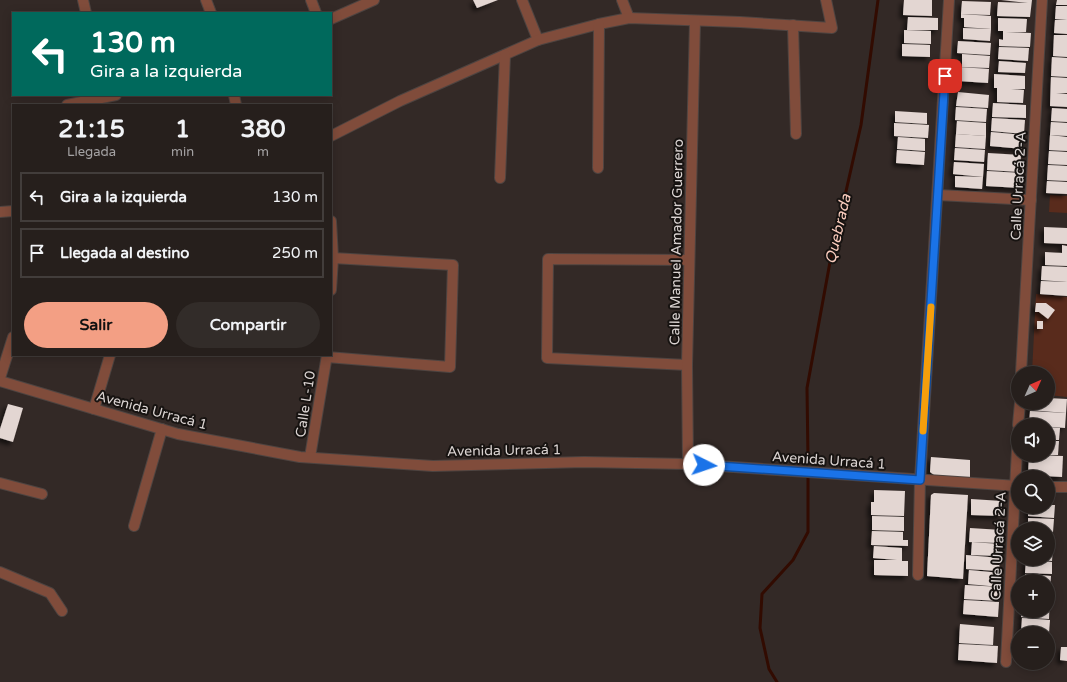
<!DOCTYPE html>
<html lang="es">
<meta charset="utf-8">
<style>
body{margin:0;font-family:"Varela Round",sans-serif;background:#322c29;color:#f1f3f6;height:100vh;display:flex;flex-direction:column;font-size:15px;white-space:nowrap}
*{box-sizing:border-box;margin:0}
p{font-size:13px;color:#a4a2a3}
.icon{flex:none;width:22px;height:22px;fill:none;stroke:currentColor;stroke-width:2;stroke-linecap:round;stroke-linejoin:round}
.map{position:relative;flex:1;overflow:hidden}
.details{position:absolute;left:12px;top:104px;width:320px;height:252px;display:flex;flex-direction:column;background:#261f1c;border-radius:0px;box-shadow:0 2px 10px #0003,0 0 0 1px #423d3b}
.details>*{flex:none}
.hud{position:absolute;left:12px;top:12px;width:320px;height:84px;border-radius:0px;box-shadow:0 2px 10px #0003,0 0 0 1px #423d3b;background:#00695c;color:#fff;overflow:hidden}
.needle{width:26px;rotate:45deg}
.tools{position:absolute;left:1011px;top:366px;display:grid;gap:8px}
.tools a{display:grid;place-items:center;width:44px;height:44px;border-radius:50%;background:#261f1c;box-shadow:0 2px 10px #0003,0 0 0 1px #423d3b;font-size:20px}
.pin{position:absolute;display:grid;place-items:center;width:34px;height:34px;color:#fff;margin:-17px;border-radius:8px;box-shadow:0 2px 6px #0006}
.me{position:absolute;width:44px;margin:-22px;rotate:94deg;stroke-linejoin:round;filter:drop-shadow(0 0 3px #0008)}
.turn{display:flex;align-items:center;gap:14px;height:84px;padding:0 12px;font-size:18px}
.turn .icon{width:52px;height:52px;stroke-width:2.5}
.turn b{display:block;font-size:28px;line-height:34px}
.eta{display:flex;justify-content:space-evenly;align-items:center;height:68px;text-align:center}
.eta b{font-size:24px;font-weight:700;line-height:28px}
.action{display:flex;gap:8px;margin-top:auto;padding:8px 12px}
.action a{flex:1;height:46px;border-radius:24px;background:#f39f84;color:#111;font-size:16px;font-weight:700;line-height:46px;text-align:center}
.action a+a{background:#322c29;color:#f1f3f6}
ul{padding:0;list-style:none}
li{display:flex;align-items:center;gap:12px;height:50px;margin:0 8px 6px;padding:0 4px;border:2px solid #423d3b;border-radius:0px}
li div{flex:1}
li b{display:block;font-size:15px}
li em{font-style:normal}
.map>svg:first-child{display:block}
.green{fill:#592b1c}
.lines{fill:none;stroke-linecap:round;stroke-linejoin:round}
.stream{stroke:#320b01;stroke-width:3}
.building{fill:#e3d6d2;filter:url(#shadow)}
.minor-casing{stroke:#4e4441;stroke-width:12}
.tertiary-casing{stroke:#4e4441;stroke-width:12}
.minor{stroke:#804c3b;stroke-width:10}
.tertiary{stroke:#804c3b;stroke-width:10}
.route-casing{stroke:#114b97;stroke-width:10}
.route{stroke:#1a73e8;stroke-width:7}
.slow{stroke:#f59e0b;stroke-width:7}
.labels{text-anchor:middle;stroke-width:4;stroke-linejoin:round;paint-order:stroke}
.street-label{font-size:14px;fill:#dad3d1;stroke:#171311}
.water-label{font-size:15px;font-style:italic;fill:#fccebf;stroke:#171311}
</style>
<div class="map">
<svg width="1067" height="682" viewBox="0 0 1067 682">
<defs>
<filter id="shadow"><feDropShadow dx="-3.5" dy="3.5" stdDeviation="2" flood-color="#0009"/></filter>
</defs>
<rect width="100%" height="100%" fill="#332926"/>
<g class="green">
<path d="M1050,195L1067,196V213L1049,212Z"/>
<path d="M1036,294L1067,297V397L1048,395V373H1032Z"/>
</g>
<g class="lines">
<g class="stream">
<path d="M808,459L807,388L830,262L861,125L878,0"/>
<path d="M777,682L769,669L760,628L762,594L793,560L808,532V477"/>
</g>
</g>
<g class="building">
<path d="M473,0H498L477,8Z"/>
<path d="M904,0H932V16L903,15Z"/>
<path d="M1001,0H1032L1030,17L997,16L998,2L1028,3Z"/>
<path d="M1057,0H1067V5H1056Z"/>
<path d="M962,1L991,2L990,15L961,14Z"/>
<path d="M1056,6H1067V20L1055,19Z"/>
<path d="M961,14L991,16V29L964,27V18H961Z"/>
<path d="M908,17L938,18V30H907Z"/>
<path d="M998,18L1027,19L1026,32H1006L1031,33L1030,47L999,46V39L1003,40V31H998Z"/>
<path d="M1055,20H1067V34L1054,33Z"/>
<path d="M963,28L991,29L990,41L963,39Z"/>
<path d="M904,30L931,31V44L904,43Z"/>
<path d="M1054,35H1067V57L1053,56Z"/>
<path d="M958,41L991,43L990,55L957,53Z"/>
<path d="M902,44L930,45V57L902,56Z"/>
<path d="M999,47L1029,48L1028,61L998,59Z"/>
<path d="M962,54L990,56L989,68L962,67Z"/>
<path d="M1052,57L1067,58V77L1051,76Z"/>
<path d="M999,61L1026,63L1025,73L998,72Z"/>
<path d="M959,67L989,69L988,83L958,81Z"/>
<path d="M994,74L1025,76V89H1011L1024,90L1023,103L997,102V88H994Z"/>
<path d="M1051,77L1067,78V93H1056L1067,94V107L1050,106Z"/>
<path d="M958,92L989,95L988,108L956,106Z"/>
<path d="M993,103L1026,105V118L992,117Z"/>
<path d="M956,107L987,109L986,122L955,120Z"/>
<path d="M1052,108L1067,109V122L1051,121Z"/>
<path d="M895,111L927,113V124L895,122Z"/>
<path d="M992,118L1025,120L1024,134L991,131Z"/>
<path d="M957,121L986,123V136L956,134Z"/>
<path d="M1051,122L1067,123V136L1050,135Z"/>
<path d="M894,123L929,125L928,138L894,136Z"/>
<path d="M991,132L1024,135L1023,149L990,146Z"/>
<path d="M956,134L986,136L985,149L955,147Z"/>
<path d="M1050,135L1067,137V151L1049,150Z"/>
<path d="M898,137L925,139V151L897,149Z"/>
<path d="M955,148L985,150L984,162L954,160Z"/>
<path d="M897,150L925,152L924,165L896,163Z"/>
<path d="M1049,151L1067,152V165L1048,164Z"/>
<path d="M988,153L1021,155L1020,172L987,170Z"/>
<path d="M954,162L984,164L983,177L953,174Z"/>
<path d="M1048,165L1067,166V181L1047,180Z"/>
<path d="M987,171L1021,173L1020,188L986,186Z"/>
<path d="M955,176L983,177L982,189L955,187Z"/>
<path d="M1047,181L1067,182V194L1046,193Z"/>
<path d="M1044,227L1067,228V244L1044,243Z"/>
<path d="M1062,245L1067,246V266L1045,265V252L1062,253Z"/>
<path d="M1042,266L1067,267V282L1041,280Z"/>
<path d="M1041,281L1067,282V296L1040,294Z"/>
<path d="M1036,303H1046L1055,310L1048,319L1039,312H1035Z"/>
<rect x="1037" y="321" width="6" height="8"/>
<path d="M1048,398L1067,399L1066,413L1030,410V403H1048Z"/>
<path d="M8,404L23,408L13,442L0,438V429Z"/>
<path d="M1030,411L1066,413L1065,428L1029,425Z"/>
<path d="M1048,427L1060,428L1059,440H1048Z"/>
<path d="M1048,441H1059L1058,455H1048Z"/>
<path d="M1029,455L1063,456L1062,477L1028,475Z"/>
<path d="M931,457L970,460V478L934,475L930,472Z"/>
<path d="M874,490L905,491L904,516L871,515V502H874Z"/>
<path d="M934,493L968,495L963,579L927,576L931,495Z"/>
<path d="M971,499L1002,501V516L971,515Z"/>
<path d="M1048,505H1055L1054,518L1028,516V507H1048Z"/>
<path d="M872,516L904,517V531L872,530Z"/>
<path d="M1028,518L1054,519L1053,532L1048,531V529H1028Z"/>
<path d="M970,528L1002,530L1001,543L969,542Z"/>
<path d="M872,531L903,532V540H908V546L871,545Z"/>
<path d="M1048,532L1053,533V546H1048Z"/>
<path d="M972,542L999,544V556L971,555Z"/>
<path d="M874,546L902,548V561H908V576L874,575V560H897L873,558Z"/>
<path d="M1048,547H1053L1052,561L1040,560L1048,559Z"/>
<path d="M966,555L1000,558L999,571L966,569Z"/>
<path d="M1026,560L1052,562V574L1025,573Z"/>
<path d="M969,570L1001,573L1000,587L968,584Z"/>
<path d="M1025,574L1051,576L1050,590H1048V581H1025Z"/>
<path d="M965,585L1000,587L999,601L964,599Z"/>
<path d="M1048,591H1050L1049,619L1021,617L1022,611H1048Z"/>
<path d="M964,600L999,602L998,617L963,614Z"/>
<path d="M1022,618L1050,620L1049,633H1021Z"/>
<path d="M960,624L994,627L993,645L959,643Z"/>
<path d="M959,644L998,646L997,663L958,660Z"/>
<path d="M1061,647H1067V661L1060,660Z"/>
</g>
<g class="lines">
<defs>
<g id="minor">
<path d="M83,0L86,13"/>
<path d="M206,0L211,13"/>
<path d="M311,0L316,13"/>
<path d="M522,0L538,40"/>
<path d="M622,0L629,18"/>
<path d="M331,19L374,0"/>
<path d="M793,25L796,134"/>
<path d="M234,95L236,105"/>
<path d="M67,105L116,95"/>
<path d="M331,136L400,101L538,40L599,24L629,18L740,22L832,28L826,0"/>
<path d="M598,168L599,24"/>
<path d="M500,178L505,55"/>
<path d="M938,195L1031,200"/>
<path d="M0,212L13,211"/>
<path d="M331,221L333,258L331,290"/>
<path d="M327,357L450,367L453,265L333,258"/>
<path d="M687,365L547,358L548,259L689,260"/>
<path d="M1021,373L1042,0"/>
<path d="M0,378L13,337"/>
<path d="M94,409L110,355"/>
<path d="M1018,425L1020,403"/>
<path d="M310,457L327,355"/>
<path d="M688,464L687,365L695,21"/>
<path d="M0,483L42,494"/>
<path d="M134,526L162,429"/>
<path d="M0,572L50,593L62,611"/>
<path d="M918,575L920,480L949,0"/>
<path d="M1006,662L1018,431"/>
</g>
<g id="tertiary">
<path d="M0,381L178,434L300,457L433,466L584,462L688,464L1018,486"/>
<path d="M1048,487H1067"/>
</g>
</defs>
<use href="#minor" class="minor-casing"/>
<use href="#tertiary" class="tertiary-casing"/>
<use href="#minor" class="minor"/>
<use href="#tertiary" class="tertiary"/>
</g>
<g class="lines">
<defs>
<path id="route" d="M704,465L920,480L945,76"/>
</defs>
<use href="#route" class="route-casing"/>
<use href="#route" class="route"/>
<path class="slow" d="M923,431L931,307"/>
</g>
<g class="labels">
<g class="street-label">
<text transform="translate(1018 186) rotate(-87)" y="5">Calle Urracá 2-A</text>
<text transform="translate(676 242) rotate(-89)" y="5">Calle Manuel Amador Guerrero</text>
<text transform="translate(305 404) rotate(-81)" y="5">Calle L-10</text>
<text transform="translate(152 410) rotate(15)" y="5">Avenida Urracá 1</text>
<text transform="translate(504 450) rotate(-1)" y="5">Avenida Urracá 1</text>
<text transform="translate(829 460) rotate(4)" y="5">Avenida Urracá 1</text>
<text transform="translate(998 546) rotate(-87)" y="5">Calle Urracá 2-A</text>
</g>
<g class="water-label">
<text transform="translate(838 229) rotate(-77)" y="5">Quebrada</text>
</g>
</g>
</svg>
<div class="tools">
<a><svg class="needle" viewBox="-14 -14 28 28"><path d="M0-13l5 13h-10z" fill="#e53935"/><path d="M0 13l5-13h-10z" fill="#a4a2a3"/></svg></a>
<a><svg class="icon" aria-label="sound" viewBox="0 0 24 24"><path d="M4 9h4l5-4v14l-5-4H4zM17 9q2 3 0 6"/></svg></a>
<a><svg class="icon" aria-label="search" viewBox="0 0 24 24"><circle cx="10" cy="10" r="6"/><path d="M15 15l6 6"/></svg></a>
<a><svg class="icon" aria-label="layers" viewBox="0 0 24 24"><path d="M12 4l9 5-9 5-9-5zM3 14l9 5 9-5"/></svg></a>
<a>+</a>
<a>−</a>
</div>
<div class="pin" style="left:945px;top:76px;background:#d93025"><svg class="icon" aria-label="arrive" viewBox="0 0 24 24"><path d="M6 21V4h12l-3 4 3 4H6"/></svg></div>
<svg class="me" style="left:704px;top:465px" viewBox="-20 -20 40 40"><circle r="19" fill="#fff"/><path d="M0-13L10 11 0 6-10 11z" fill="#1a73e8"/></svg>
<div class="hud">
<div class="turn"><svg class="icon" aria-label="left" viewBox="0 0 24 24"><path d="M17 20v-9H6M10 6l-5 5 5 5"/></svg><div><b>130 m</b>Gira a la izquierda</div></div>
</div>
<section class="details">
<div class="eta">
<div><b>21:15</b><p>Llegada</p></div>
<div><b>1</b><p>min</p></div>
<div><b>380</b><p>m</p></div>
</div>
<ul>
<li><svg class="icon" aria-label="left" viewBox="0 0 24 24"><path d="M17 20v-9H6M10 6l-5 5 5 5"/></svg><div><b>Gira a la izquierda</b></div><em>130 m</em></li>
<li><svg class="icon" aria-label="arrive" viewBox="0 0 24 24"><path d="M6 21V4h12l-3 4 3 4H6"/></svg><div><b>Llegada al destino</b></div><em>250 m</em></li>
</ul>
<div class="action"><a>Salir</a><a>Compartir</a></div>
</section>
</div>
